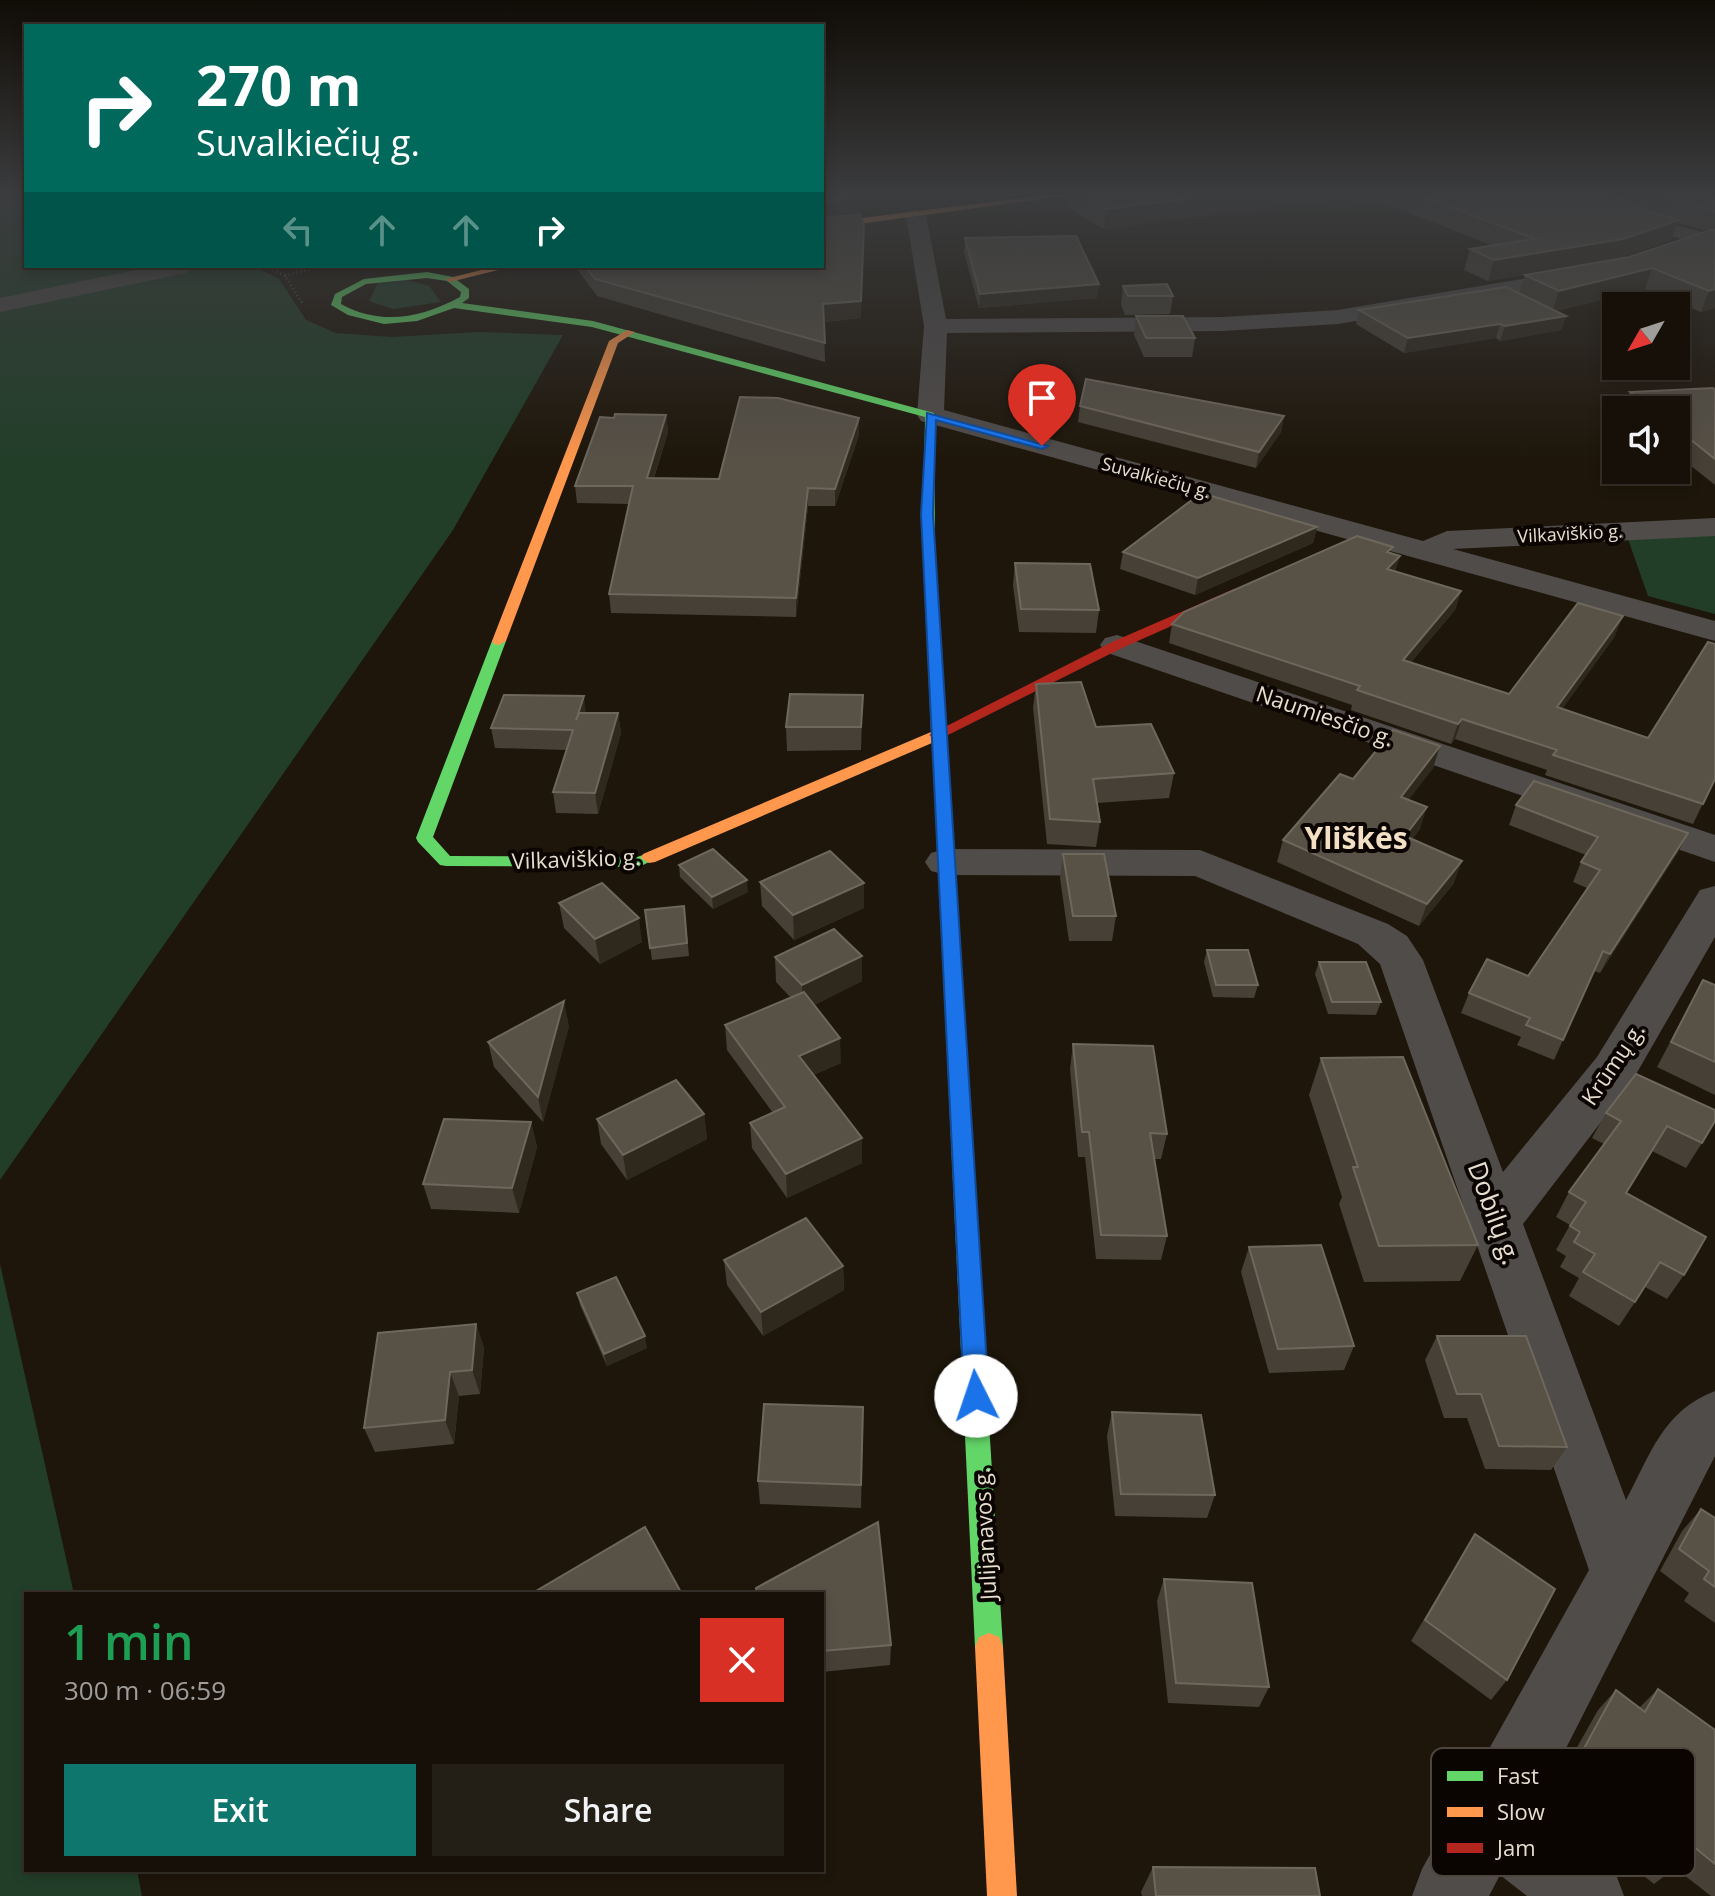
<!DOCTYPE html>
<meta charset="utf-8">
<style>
body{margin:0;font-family:"Open Sans",sans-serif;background:#231e16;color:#f1f3f6;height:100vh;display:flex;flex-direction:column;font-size:30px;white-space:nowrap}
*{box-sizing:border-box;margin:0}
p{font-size:26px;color:#9e9d9c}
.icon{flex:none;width:44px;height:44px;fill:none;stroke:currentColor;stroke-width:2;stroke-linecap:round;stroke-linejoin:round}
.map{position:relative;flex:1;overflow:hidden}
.panel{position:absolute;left:24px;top:1592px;width:800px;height:280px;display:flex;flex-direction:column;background:#161008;border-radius:0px;box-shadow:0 4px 12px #0003,0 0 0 2px #353029}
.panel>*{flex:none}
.guide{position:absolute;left:24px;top:24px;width:800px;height:244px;border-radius:0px;box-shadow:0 4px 12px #0003,0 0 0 2px #353029;background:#00695c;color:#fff;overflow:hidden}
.needle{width:52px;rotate:231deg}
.controls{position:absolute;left:1602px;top:292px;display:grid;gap:16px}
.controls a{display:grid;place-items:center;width:88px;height:88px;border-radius:0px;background:#161008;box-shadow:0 4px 12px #0003,0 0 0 2px #353029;font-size:40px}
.pin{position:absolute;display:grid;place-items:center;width:68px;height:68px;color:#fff;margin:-82px -34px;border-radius:50% 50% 50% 0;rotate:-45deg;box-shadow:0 0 8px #0007}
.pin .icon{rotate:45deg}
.me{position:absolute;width:88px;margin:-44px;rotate:356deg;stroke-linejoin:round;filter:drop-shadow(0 0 6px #0008)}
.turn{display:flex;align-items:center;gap:28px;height:168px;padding:0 40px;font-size:36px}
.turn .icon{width:104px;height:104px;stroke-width:2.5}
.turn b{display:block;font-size:56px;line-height:68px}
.lanes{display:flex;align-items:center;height:76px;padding:0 40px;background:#0003;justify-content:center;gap:40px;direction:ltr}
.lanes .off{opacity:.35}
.round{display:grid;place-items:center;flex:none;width:84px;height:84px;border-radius:0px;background:#231e16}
.overview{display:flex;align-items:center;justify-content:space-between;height:136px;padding:0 40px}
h1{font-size:48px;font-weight:600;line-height:60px;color:#1e9e55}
.button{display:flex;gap:16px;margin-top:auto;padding:16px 40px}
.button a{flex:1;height:92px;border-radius:0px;background:#0f766e;color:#fff;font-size:32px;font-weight:600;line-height:92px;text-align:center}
.button a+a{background:#231e16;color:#f1f3f6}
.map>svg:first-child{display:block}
.green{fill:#223e29}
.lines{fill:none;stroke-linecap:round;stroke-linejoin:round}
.path{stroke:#544f4b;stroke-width:3;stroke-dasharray:1 3;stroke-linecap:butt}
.street{fill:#504c4a;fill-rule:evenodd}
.fast{fill:#63d668;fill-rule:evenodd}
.slow{fill:#ff974d;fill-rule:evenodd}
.jam{fill:#b3261e;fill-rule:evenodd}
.wall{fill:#464036}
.shaded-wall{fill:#2f281d}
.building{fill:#575146;stroke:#6e675c;stroke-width:2}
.route{fill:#1a73e8;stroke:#114b97;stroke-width:2}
.labels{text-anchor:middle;stroke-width:8;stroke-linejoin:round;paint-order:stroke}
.far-street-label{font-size:18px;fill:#e7ded0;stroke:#0a0501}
.street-label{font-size:22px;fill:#e7ded0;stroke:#0a0501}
.near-street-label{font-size:26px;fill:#e7ded0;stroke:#0a0501}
.district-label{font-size:30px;font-weight:bold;fill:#f2dfc4;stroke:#0a0501}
.key{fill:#0a0501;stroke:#4c463f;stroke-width:2}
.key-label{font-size:22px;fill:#e7ded0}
</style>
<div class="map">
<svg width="1715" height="1896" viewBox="0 0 1715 1896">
<rect width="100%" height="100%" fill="#1e160a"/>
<g class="green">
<path d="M0,195H26V266H168L0,301Z"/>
<path d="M206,266H253L279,279L306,320L336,333L392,337L479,332L563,335L453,530L0,1180V309Z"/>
<path d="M407,280L429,286L441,302L393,309L369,301L378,283Z"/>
<path d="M1715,534V614L1648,596L1628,539Z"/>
<path d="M0,1264L74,1594H26V1870H137L142,1896H0Z"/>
</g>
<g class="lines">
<g class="path">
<path d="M266,266L285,276L303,304"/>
<path d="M285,276L321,266"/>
</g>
<g class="street">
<path d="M1569,195H1596L1645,216L1715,236V249L1631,224Z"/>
<path d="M916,209L926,215L946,319L1223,317L1338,310L1581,269L1589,271L1592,276L1589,281L1581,283L1338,324L1223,331L947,333L944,410L1423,541L1447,531L1715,518V536L1453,549L1715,621V641L921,421L917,415L924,326L906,215Z"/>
<path d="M155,266H197L186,273L0,312V298Z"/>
<path d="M1117,635L1715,835V862L1105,652L1100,645L1105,638Z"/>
<path d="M946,849L1200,850L1388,924L1407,936L1423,960L1503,1172L1597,1057L1700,890L1715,886V937L1631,1083L1523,1224L1626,1500C1651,1453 1663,1411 1715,1391V1456L1535,1809L1614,1869L1624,1896H1527L1500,1875L1489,1896H1412L1422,1869L1589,1570L1380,964L1358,944L1195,876L946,875L931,871L925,862L931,853Z"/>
</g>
<g class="fast">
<path d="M427,272L453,277L469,289V298L462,303L593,321L934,413L935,548L929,552L923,548L925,417L592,327L454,308L417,321L384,324L348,315L331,305L335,294L364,279ZM427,278L447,281L461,292L460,297C421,318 381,326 341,304L342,297L366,284Z"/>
<path d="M499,637L506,641L433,837L450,856L637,857L649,853L655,854L657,858L639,867L446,866L440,865L418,842L416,838L492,641Z"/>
<path d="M953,985L962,992L1003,1647L999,1657L989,1661L979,1657L975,1647L944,992Z"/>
</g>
<g class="slow">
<path d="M1047,195H1072L822,229V223Z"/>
<path d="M498,266H514L450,282L445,279Z"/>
<path d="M627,330L635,332L618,343L506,641L499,645L494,644L492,641L609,341Z"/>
<path d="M929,544L935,548L962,992L953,999L944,992L932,743L655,862L649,863L641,858L643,854L931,732L923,548Z"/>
<path d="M989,1633L999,1637L1003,1647L1017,1896H987L975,1647L979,1637Z"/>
</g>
<path class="jam" d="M1234,589L1241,593L1239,596L1122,648L942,738L937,740L929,735L1112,642Z"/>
</g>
<g class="wall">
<path d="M1065,195H1715V308L1701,312L1645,289L1556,311L1566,316L1561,330L1500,341L1496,338L1404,353L1356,324L1359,310L1519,294L1525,275L1629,257L1707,231L1678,223L1671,240L1616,259L1488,281L1464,270L1470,249L1493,246L1381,202L1364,204L1348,197L1104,229L1064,205Z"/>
<path d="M965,238L1099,284L1097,298L979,308L964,252Z"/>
<path d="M575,266H822L861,318L824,322L825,362L597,296Z"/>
<path d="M1123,286L1173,296L1170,314L1125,315L1121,305Z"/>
<path d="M1136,316L1195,338L1192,357H1144L1134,335Z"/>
<path d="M1715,390V485L1676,454V410H1623L1630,392Z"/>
<path d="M1080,406L1284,416L1281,432L1256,468L1078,422Z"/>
<path d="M666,415L668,432L654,478L719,479L859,435L835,506H808L796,617L611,613L609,594L629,504L577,503L575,486L614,418Z"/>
<path d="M1317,527L1313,543L1195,595L1120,569L1123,552Z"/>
<path d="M1391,554L1400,556L1395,571L1461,591L1455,610L1411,662L1509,694L1615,636L1562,709L1715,779L1693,824L1545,775L1547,770L1455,739L1451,744L1351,710L1352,705L1169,643L1172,624Z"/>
<path d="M1015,563L1099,610L1096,633L1019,632L1013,585Z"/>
<path d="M1036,684L1096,727L1174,773L1169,798L1097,803L1100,822L1096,847L1047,844L1033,708Z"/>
<path d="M586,713H618L621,733L598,814L556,813L553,792L567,750L495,748L491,728Z"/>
<path d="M862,718L861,750L787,751L786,727Z"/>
<path d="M1440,746L1433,768L1408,800L1420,829L1412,839L1454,883L1419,926L1277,862L1283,840L1353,779Z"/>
<path d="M1516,805L1678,852L1600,973L1594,971L1554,1060L1517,1045L1521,1037L1461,1013L1469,993L1528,976L1587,888L1573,882L1581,862L1586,855L1509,825Z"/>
<path d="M1063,854L1116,916L1112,941H1069L1060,878Z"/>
<path d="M679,865L748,892L713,909L680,877Z"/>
<path d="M760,882L864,883V908L794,940L762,906Z"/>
<path d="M559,903L642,942L600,964L564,928Z"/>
<path d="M684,906L689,956L652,960L645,910Z"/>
<path d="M1207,950L1258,985L1254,998L1213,997L1204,962Z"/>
<path d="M862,956V981L814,1005L841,1063L813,1075L862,1138V1163L787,1198L752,1148L750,1123L773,1113L727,1050L725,1025L791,998L776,982L775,957Z"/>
<path d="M1319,962L1381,1002L1376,1015L1328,1014L1315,974Z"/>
<path d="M1703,980L1715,985V1095L1657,1067Z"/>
<path d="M569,1026L543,1122L494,1067L488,1042Z"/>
<path d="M1073,1044L1167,1134L1161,1159H1154L1167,1236L1161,1260L1096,1259L1085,1157H1078L1070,1069Z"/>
<path d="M1321,1058L1478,1245L1460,1281L1364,1282L1339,1204L1342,1197L1309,1095Z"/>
<path d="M1715,1110L1702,1143L1686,1168L1652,1151L1626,1193L1684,1275L1667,1299L1645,1287L1619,1326L1569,1296L1579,1278L1560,1267L1566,1256L1556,1250L1570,1225L1556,1217L1569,1192L1604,1144L1592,1138L1606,1113Z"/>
<path d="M704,1114L707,1139L627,1180L601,1144L597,1119Z"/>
<path d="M531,1122L537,1147L519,1213L431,1209L423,1184Z"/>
<path d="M1249,1247L1354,1346L1344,1370L1269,1373L1241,1272Z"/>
<path d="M724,1260L843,1266L844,1290L763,1336L727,1285Z"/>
<path d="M577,1293L647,1348L607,1366L580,1305Z"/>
<path d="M476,1324L484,1348L480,1394L459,1396L454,1444L375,1452L364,1428Z"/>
<path d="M1437,1336L1567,1447L1551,1470L1485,1469L1467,1418H1444L1425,1360Z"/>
<path d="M863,1407L861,1508L760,1504L758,1481Z"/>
<path d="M1112,1412L1215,1495L1207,1518L1115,1516L1107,1436Z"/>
<path d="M1701,1509L1715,1518V1623L1684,1601L1689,1593L1660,1571L1682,1531Z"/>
<path d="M1475,1534L1507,1680L1491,1700L1411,1641Z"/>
<path d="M1164,1579L1269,1687L1259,1707L1168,1703L1157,1601Z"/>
<path d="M822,1594L891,1645L890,1665L822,1672Z"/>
<path d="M1658,1689L1715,1730V1896H1711L1675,1868L1654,1884L1548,1799L1598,1710L1616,1690L1639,1708Z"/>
<path d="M1153,1867L1320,1896H1142L1141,1892Z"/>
</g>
<g class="shaded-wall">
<path d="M1219,195H1349L1348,197L1104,229L1106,209Z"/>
<path d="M1366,195H1383L1381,202L1364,204Z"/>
<path d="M859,196V212L822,218V202Z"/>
<path d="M1679,220L1671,240L1616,259L1488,281L1494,260Z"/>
<path d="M864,226L861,318L823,322V304Z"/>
<path d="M1652,268L1645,289L1552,312L1559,291Z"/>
<path d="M1099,284L1097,298L979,308L980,294Z"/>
<path d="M1715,289V308L1701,312L1709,291Z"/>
<path d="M1566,316L1561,330L1500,341L1505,326Z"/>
<path d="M1500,324L1496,338L1404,353L1408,338Z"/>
<path d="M666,415L668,432L648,495L647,478Z"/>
<path d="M1284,416L1281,432L1256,468L1259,452Z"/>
<path d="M859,418V435L835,506V489Z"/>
<path d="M808,488V506L796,617V598Z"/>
<path d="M1317,527L1313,543L1195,595L1198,578Z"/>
<path d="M1400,556L1394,575L1387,569Z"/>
<path d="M1461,591L1455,610L1397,679L1403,660Z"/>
<path d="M1623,616L1615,636L1549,727L1557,707Z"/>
<path d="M584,696L586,716L576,720Z"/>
<path d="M618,713L621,733L598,814L595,793Z"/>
<path d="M1462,719L1455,739L1451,744L1458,724Z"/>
<path d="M1440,746L1433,768L1394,819L1401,797Z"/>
<path d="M1427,807L1420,829L1398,859L1405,836Z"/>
<path d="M1688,833L1678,852L1600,973L1610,954Z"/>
<path d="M1462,861L1454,883L1419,926L1427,904Z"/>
<path d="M747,880L748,892L713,909L712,897Z"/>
<path d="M864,883V908L794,940L793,915Z"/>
<path d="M639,918L642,942L600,964L595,939Z"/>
<path d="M862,956V981L803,1010L802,985Z"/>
<path d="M564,1001L569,1026L543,1122L538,1097Z"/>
<path d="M840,1038L841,1063L800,1081L799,1056Z"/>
<path d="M704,1114L707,1139L627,1180L623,1155Z"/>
<path d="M531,1122L537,1147L519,1213L512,1188Z"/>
<path d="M862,1138V1163L787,1198L786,1174Z"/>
<path d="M843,1266L844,1290L763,1336L761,1312Z"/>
<path d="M476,1324L484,1348L480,1394L472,1370Z"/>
<path d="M645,1336L647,1348L607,1366L604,1354Z"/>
<path d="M450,1372L459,1396L454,1444L445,1420Z"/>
</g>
<g class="building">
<path d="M822,195H859V196L822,202Z"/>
<path d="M1082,195H1219L1106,209Z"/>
<path d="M1418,195H1611L1636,207L1679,220L1623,239L1494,260L1470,249L1535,239Z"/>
<path d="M1657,195H1715V212Z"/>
<path d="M860,214L864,226L861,301L823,304L825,343L595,279L585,266H822V218Z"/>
<path d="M1711,230H1715V289L1709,291L1652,268L1559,291L1525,275L1629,257Z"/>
<path d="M1076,236L1099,284L980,294L965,238Z"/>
<path d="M1167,284L1173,296H1128L1123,286Z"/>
<path d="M1506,287L1566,316L1505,326L1500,324L1408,338L1359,310Z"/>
<path d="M1136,316H1183L1195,338H1146Z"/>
<path d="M1086,379L1284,416L1259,452L1080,406Z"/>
<path d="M1713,388L1715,390V459L1676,428V410H1652L1630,392Z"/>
<path d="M740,397L778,398L859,418L835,489L808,488L796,598L609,594L633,486H575L600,417L614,418L615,414L666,415L647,478L719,479Z"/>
<path d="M1201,493L1317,527L1198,578L1123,552Z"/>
<path d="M1357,536L1393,547L1387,552L1400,556L1387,569L1461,591L1403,660L1509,694L1578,603L1623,616L1557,707L1648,738L1708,642L1715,644V779L1703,804L1553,755L1557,750L1462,719L1458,724L1357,690L1360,686L1172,624L1184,612Z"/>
<path d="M1015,563L1090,564L1099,610L1021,609Z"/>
<path d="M1081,682L1096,727L1151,724L1174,773L1093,779L1100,822L1050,819L1036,684Z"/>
<path d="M790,694L863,695L861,727H786Z"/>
<path d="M504,695L584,696L576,720L579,713H618L595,793L553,792L573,730L491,728Z"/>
<path d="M1393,730L1440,746L1401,797L1427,807L1405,836L1462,861L1427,904L1283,840L1340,774L1353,779Z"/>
<path d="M1534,781L1688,833L1610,954L1603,951L1563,1040L1526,1025L1530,1018L1469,993L1487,959L1528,976L1600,870L1581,862L1598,837L1516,805Z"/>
<path d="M713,849L747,880L712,897L679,865Z"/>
<path d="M830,851L864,883L793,915L760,882Z"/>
<path d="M1063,854H1104L1116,916H1073Z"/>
<path d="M602,883L639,918L595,939L559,903Z"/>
<path d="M684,906L687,943L650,948L645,910Z"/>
<path d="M834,929L862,956L802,985L775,957Z"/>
<path d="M1207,950H1248L1258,985H1216Z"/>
<path d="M1319,962H1366L1381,1002H1332Z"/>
<path d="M1703,980L1715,985V1062L1671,1042Z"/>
<path d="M804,992L840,1038L799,1056L862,1138L786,1174L750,1123L785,1107L725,1025Z"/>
<path d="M564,1001L538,1097L488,1042Z"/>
<path d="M1073,1044L1153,1046L1167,1134L1150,1133L1167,1236L1101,1235L1089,1132H1082Z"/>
<path d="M1403,1057L1478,1245L1379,1246L1353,1167H1358L1321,1058Z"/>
<path d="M1636,1074L1715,1110V1121L1702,1143L1667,1126L1626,1193L1706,1237L1684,1275L1660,1262L1635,1302L1583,1272L1595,1254L1574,1242L1580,1232L1570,1226L1586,1202L1569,1192L1621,1121L1606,1113Z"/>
<path d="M676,1080L704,1114L623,1155L597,1119Z"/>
<path d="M444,1119L531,1122L512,1188L423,1184Z"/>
<path d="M806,1218L843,1266L761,1312L724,1260Z"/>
<path d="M1321,1245L1354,1346L1278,1349L1249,1247Z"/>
<path d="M616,1277L645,1336L604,1354L577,1293Z"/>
<path d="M476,1324L472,1370L450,1372L445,1420L364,1428L378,1333Z"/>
<path d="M1437,1336H1526L1567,1447L1499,1446L1481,1394H1457Z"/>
<path d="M764,1404L863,1407L861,1485L758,1481Z"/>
<path d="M1112,1412L1201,1415L1215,1495L1121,1494Z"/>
<path d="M1701,1509L1715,1518V1587L1704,1579L1709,1571L1679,1549Z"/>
<path d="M878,1522L891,1645L822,1651V1594H757L756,1588Z"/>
<path d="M645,1527L682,1594H531Z"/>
<path d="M1475,1534L1555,1589L1507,1680L1425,1620Z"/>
<path d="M1164,1579L1252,1583L1269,1687L1176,1683Z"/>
<path d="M1658,1689L1715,1730V1864L1688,1842L1676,1867L1566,1781L1616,1690L1645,1712Z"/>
<path d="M1153,1867L1315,1868L1320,1896H1156Z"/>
</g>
<linearGradient id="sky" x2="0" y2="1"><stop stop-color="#100c06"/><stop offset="0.42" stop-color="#3b3c3e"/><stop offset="1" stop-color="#3b3c3e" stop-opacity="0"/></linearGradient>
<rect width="1715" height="461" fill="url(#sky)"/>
<path class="route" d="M927,413L1048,446L1042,449L936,420L933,514L989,1396L985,1403L976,1407L968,1403L964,1396L921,514Z"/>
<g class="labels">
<g class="far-street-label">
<text transform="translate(1156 478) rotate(15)" y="6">Suvalkiečių g.</text>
<text transform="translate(1570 534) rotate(-3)" y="6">Vilkaviškio g.</text>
</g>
<g class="street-label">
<text transform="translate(1325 716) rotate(19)" y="8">Naumiesčio g.</text>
<text transform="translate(576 859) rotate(-2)" y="8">Vilkaviškio g.</text>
<text transform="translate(1613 1064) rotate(-56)" y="8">Krūmų g.</text>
<text transform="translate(985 1534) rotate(-93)" y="8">Julijanavos g.</text>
</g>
<g class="near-street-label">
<text transform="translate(1494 1213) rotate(70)" y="9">Dobilų g.</text>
</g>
<g class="district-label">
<text x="1356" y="849">Yliškės</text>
</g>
</g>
<rect x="1431" y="1748" width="264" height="128" rx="12" class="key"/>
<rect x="1447" y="1771" width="36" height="10" fill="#63d668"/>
<rect x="1447" y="1807" width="36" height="10" fill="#ff974d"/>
<rect x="1447" y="1843" width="36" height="10" fill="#b3261e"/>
<g class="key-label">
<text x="1497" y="1784">Fast</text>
<text x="1497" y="1820">Slow</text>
<text x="1497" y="1856">Jam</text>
</g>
</svg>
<div class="controls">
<a><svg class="needle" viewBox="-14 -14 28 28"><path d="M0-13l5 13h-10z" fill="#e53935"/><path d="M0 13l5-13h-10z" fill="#9e9d9c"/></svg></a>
<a><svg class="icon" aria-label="sound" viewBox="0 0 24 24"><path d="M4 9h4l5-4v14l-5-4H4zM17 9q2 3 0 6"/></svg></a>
</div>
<div class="pin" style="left:1042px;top:446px;background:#d93025"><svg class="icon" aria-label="arrive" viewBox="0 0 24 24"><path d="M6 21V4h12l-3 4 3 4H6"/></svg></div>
<svg class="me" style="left:976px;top:1396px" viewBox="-20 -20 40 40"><circle r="19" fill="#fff"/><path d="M0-13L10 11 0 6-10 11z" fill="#1a73e8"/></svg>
<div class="guide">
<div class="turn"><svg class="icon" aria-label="right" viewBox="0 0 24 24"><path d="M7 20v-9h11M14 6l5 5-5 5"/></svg><div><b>270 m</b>Suvalkiečių g.</div></div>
<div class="lanes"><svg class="icon off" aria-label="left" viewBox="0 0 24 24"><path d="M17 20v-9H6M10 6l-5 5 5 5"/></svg><svg class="icon off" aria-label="ahead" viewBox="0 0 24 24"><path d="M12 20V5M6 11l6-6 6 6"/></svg><svg class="icon off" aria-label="ahead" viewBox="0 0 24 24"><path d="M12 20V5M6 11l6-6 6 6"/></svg><svg class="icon" aria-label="right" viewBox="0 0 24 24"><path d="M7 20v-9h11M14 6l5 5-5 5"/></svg></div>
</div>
<section class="panel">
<div class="overview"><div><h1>1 min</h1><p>300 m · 06:59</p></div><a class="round" style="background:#d93025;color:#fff"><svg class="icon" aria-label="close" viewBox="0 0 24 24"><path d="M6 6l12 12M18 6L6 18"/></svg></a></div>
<div class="button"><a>Exit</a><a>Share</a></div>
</section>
</div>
